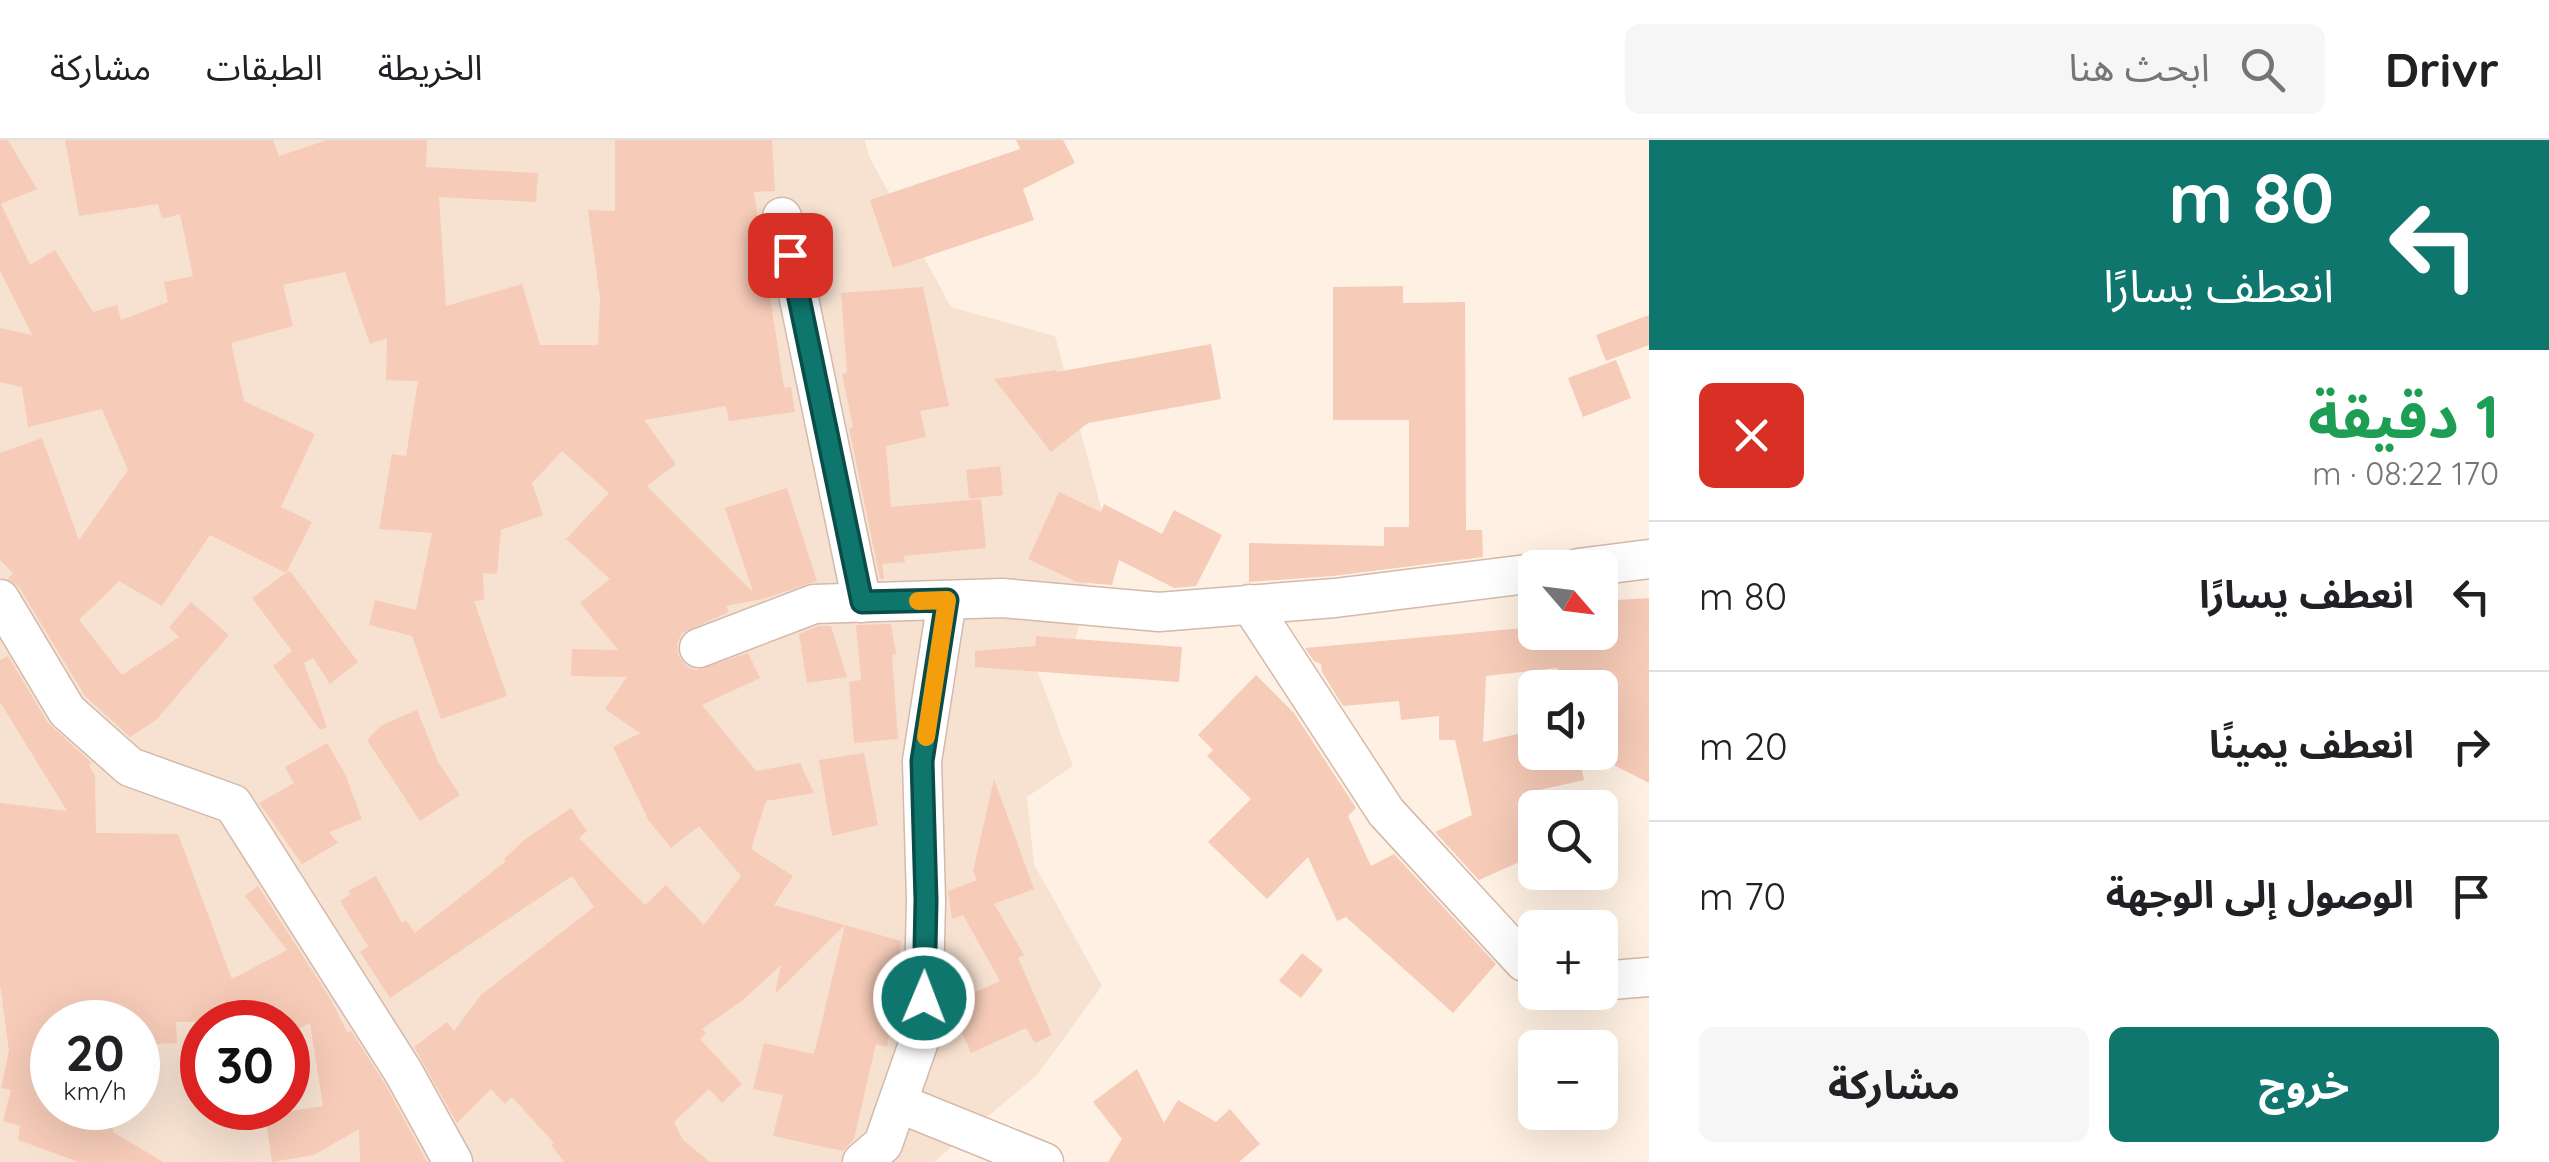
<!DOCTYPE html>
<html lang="ar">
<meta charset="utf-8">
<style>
body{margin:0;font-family:Quicksand,"Noto Sans Arabic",sans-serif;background:#f6f6f6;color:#202124;direction:rtl;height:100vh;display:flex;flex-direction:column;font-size:38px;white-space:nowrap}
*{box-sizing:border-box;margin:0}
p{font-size:32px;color:#757577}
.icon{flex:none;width:55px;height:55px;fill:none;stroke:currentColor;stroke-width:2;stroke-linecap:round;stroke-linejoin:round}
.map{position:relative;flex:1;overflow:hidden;direction:ltr}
.side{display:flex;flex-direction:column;background:#fff;width:900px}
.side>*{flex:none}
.guide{background:#0f766e;color:#fff;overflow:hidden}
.needle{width:65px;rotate:118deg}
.tools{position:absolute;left:1518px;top:410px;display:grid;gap:20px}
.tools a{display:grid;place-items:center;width:100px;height:100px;border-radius:15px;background:#fff;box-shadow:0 10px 40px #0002;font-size:50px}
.speed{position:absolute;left:30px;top:860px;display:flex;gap:20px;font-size:50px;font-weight:700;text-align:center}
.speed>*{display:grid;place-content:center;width:130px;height:130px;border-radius:50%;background:#fff;box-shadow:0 10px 40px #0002;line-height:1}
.speed small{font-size:25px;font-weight:400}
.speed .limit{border:15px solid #d22;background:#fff;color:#111}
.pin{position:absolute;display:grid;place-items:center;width:85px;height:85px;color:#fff;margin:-42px;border-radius:20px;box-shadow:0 5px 15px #0006}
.me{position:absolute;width:110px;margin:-55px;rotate:1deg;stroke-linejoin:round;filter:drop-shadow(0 0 8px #0008)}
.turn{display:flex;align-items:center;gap:35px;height:210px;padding:0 50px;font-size:45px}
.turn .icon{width:130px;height:130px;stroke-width:2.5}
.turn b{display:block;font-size:70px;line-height:85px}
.round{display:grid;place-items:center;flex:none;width:105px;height:105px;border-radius:15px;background:#f6f6f6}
.headline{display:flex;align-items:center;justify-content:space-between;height:170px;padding:0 50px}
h1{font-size:60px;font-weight:700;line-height:75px;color:#1e9e55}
.action{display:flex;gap:20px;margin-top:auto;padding:20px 50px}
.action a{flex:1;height:115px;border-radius:15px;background:#0f766e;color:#fff;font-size:40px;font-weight:700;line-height:115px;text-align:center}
.action a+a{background:#f6f6f6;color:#202124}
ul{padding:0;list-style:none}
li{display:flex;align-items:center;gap:30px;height:150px;padding:0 50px;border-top:2px solid #e0e0e0}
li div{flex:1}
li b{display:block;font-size:38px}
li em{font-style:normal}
header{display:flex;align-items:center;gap:60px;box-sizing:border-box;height:140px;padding:0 50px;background:#fff;border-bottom:2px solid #e0e0e0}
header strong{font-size:48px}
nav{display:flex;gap:55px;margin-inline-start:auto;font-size:35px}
.search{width:700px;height:90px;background:#f6f6f6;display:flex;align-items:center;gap:25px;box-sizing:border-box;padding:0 35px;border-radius:15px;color:#757577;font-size:38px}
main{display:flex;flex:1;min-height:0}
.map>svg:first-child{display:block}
.residential{fill:#f7e2d1;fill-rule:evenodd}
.building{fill:#f6cbb8}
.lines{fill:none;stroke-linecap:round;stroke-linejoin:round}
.minor-casing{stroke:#d3b9ab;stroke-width:41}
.minor{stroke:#fff;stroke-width:38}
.route-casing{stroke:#0a4d48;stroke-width:25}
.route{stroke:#0f766e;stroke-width:18}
.slow{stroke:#f59e0b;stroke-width:18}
</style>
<header>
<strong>Drivr</strong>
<div class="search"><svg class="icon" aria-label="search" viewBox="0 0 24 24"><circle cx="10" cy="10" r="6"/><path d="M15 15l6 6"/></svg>ابحث هنا</div>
<nav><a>الخريطة</a><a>الطبقات</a><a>مشاركة</a></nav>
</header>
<main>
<section class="side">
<div class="guide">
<div class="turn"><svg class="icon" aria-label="left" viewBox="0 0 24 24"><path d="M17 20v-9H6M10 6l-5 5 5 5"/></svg><div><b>80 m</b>انعطف يسارًا</div></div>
</div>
<div class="headline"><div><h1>1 دقيقة</h1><p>170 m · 08:22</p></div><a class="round" style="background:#d93025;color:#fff"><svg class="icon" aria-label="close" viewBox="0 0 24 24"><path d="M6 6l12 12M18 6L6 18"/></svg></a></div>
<ul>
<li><svg class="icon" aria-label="left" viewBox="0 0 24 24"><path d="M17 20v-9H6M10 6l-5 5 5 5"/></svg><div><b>انعطف يسارًا</b></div><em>80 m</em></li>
<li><svg class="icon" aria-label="right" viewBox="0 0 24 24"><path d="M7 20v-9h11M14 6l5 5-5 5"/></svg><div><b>انعطف يمينًا</b></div><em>20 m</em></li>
<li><svg class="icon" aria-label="arrive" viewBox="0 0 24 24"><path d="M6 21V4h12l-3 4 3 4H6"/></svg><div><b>الوصول إلى الوجهة</b></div><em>70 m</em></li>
</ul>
<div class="action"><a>خروج</a><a>مشاركة</a></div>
</section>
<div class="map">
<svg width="1649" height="1022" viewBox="0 0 1649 1022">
<rect width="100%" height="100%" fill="#fef1e3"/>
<path class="residential" d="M0,0H865L869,16L951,167L1055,196L1102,371L1073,514L1033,519L1073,626L1027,657L1034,724L1102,846L1037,935L934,1022H0ZM52,882H138V968H52ZM202,882H288V968H202Z"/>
<g class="building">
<path d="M0,0H8L37,49L1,64L30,125L55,110L93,172L117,165L121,180L168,162L164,142L193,136L180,74L162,79L158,64L79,76L65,0H273L279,16L327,0H427L426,27L538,33L536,62L439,57L446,166L522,144L540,205H598L600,159L588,70L615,71V0H772L775,51L754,52L784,248L791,247L795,272L729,281L726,266L644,280L676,324L647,346L753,452L725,368L787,348L817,441L766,458L726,466L729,472L682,493L677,504L678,515L686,526L696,530L748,513L760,538L702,565L756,631L800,623L814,653L766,661L751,709L793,736L774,765L845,785L775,854L781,825L743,860L702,889L706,893L700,899L742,944L722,963L709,949L674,982L683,1000L710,1022H564L551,1005L554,1003L512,957L505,964L491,949L457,983L414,907L447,882L454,891L481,855L594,767L572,736L390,858L360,812L368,806L340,761L351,754L348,751L376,736L402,783L406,780L415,793L506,721L504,719L524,700L571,668L587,691L579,698L645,765L666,745L704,785L741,736L699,686L671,708L649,681L613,607L640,593L605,569L627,537L571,536L572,509L618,510L580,463L610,439L566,399L609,353L562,311L532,343L543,375L501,390L497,434L483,433L484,460L474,461L507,556L441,579L412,496L369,485L375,460L416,470L432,393L379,389L392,314L406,316L418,241L386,240L387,198L370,204L345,132L283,145L293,186L231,203L244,261L315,294L281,367L312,382L286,433L290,431L358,522L330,544L313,518L304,523L327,587L320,590L273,526L292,511L252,458L286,433L210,395L162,466L119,441L79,480L122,535L179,497L169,487L191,462L229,495L156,580L130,597L85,556L19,447L8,439L13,433L0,420V313L42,298L79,400L128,330L102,269L28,287L22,247L0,242V188L32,195L0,131Z"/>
<path d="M1016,0H1063L1075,23L1023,49L1034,80L893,128L870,60L1020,9Z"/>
<path d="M1403,146V163L1465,162L1466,390H1482L1483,417L1333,436L1249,442V403L1384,406V387H1409V280H1333V147Z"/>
<path d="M923,147L949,266L920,271L926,297L886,306L891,367L981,359L986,408L904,416L905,422L882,424L884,439H880L849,288L853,287L842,234L847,233L841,153Z"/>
<path d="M1649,175V205L1606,221L1596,195Z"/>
<path d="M1211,204L1221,259L1088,283L1051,312L994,239L1056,230L1057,232Z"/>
<path d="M1616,220L1631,258L1583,277L1568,238Z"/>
<path d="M1000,326L1003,355L969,359L966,330Z"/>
<path d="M1059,352L1101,372L1104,364L1162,394L1174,370L1222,395L1196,446L1174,448L1119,420L1112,445L1077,442L1028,419Z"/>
<path d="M1649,458V643L1600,618V548H1561L1557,528L1486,536L1483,602L1535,590V612H1578L1584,640L1522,654L1535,682V715L1479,740L1435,692L1472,675L1455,600H1439V576L1401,580L1399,561L1343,566L1322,532L1321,524L1314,521L1305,508L1535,487V492H1600V461Z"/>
<path d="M891,484L896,514L892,515L898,599L854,603L849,542L861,540L856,485Z"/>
<path d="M818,486H831L847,537L807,543L799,494Z"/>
<path d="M1036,496L1182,507L1179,542L975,527V511L1035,506Z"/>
<path d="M8,516L48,583L92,623L89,625L95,636L96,693L178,694L232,839L287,810L245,756L258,746L331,860L347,892L351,891L385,944L427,1022H360L359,989L314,1015L272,1022L265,975L323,966L310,883L288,894V882H176L177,903L138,905V882H52V968L114,989L113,992L163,1022H79L18,1000L20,986L3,981L11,950L1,948L9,911L0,844V663L67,671L0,562V520Z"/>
<path d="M1256,535L1294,573L1356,668L1348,676L1371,726L1394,714L1496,824L1453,873L1346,777L1337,781L1308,717L1267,759L1208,702L1251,659L1207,616L1213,610L1198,595Z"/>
<path d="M417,570L438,622L460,655L420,681L367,600L382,585Z"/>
<path d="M327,603L345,634L362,679L329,692L338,703L302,724L259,663L294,643L285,627Z"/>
<path d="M864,613L878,685L832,696L819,620Z"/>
<path d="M994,639L1034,749L994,764L1024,815L1018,818L1052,895L1035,903L1026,888L971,913L949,864L1000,841L963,775L952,779L948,751L977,740L973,731Z"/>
<path d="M845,785L901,801L887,907L876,904L854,999L843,1011L773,996L783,955L753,949L764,903L814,914Z"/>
<path d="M1302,813L1323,830L1301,858L1279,841Z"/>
<path d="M1137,929L1164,983L1178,960L1216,982L1230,969L1260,1004L1239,1022H1108L1122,999L1093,962Z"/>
</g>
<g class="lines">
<defs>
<g id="minor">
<path d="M782,77L862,463"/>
<path d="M1578,428L1649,419"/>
<path d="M0,459L67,571L130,627L233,664L404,933L453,1022"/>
<path d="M1250,464L1386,672L1524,822L1535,826"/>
<path d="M699,508L814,464L1002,458L1159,472L1335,458L1535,433"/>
<path d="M1600,841L1649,837"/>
<path d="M898,963L1044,1022"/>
<path d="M862,1022L883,1004L923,890L926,760L922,621L947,460"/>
</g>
</defs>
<use href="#minor" class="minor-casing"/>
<use href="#minor" class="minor"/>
</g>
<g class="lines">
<defs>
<path id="route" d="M790,115L862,462L947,460L922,621L926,760L924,858"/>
</defs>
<use href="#route" class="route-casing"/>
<use href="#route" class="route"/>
<path class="slow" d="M918,461L947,460L926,597"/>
</g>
</svg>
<div class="tools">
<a><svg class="needle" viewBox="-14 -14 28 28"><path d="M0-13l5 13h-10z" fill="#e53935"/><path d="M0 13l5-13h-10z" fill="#757577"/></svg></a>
<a><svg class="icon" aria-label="sound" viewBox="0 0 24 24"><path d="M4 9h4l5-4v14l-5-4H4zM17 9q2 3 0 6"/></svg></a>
<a><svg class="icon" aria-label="search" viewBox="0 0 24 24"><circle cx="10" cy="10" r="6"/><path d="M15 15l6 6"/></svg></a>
<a>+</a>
<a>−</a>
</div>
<div class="speed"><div>20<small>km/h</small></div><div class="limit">30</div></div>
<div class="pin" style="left:790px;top:115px;background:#d93025"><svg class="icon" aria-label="arrive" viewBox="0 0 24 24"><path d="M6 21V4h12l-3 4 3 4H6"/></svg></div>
<svg class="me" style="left:924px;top:858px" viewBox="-20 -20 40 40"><circle r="17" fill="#0f766e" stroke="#fff" stroke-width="3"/><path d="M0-11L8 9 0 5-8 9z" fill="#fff"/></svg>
</div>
</main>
